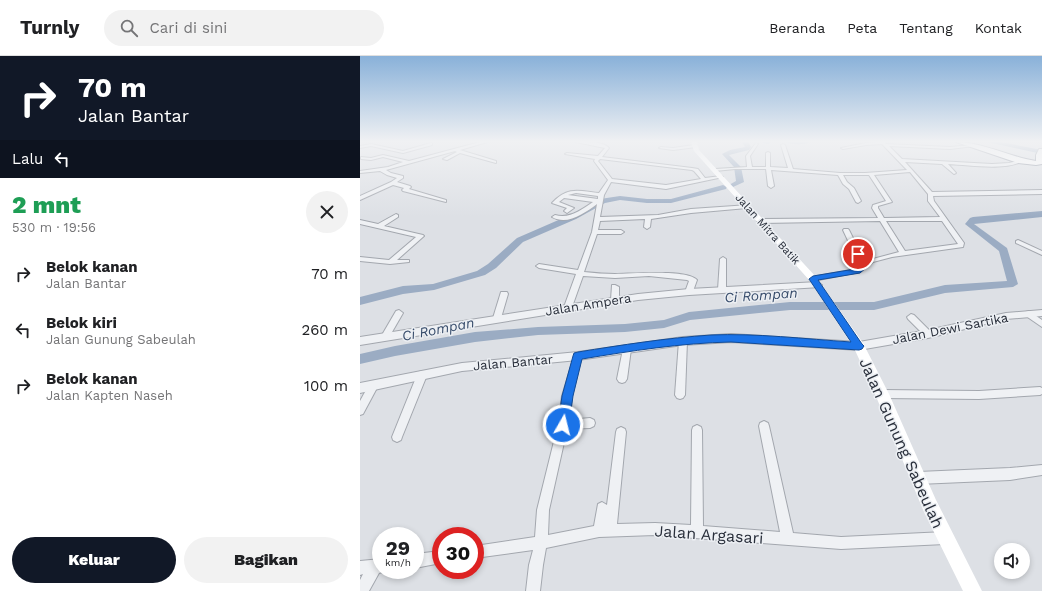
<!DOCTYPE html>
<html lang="id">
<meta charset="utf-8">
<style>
body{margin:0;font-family:"Work Sans",sans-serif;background:#f2f2f2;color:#202124;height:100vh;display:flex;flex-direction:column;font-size:15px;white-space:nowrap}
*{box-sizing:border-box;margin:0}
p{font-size:13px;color:#757577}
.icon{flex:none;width:22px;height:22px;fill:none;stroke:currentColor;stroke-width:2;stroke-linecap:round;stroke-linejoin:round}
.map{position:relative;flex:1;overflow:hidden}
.panel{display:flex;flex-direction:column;background:#fff;width:360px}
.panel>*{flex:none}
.top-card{background:#111827;color:#fff;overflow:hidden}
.buttons{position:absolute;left:634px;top:487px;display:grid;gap:8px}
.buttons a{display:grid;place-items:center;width:36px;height:36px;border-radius:50%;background:#fff;box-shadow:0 2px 6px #0003;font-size:20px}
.speed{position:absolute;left:12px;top:471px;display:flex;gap:8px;font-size:20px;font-weight:700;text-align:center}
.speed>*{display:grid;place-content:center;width:52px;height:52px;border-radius:50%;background:#fff;box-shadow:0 2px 6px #0003;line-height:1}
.speed small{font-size:10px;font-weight:400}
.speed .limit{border:6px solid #d22;background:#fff;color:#111}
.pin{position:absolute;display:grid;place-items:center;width:34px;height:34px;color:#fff;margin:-17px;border:2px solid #fff;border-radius:50%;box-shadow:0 1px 4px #0007}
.me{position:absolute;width:44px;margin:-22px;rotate:8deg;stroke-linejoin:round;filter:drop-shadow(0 0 3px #0008)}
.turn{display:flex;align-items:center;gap:14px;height:84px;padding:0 12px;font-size:18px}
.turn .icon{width:52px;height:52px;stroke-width:2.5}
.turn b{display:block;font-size:28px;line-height:34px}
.then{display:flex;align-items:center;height:38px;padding:0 12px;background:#0003;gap:8px;font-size:15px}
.round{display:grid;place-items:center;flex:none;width:42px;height:42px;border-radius:21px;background:#f2f2f2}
.summary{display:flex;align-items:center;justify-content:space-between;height:68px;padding:0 12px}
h1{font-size:24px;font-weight:800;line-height:30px;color:#1e9e55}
.action{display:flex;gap:8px;margin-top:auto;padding:8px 12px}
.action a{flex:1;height:46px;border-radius:24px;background:#111827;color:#fff;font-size:16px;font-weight:800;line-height:46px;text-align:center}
.action a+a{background:#f2f2f2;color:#202124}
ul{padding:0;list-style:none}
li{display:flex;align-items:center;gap:12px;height:56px;padding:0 12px}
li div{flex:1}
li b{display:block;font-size:15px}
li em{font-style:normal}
header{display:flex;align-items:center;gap:24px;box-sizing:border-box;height:56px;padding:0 20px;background:#fff;border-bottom:1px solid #e0e0e0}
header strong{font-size:19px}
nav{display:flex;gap:22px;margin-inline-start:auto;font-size:14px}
.search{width:280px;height:36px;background:#f2f2f2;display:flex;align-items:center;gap:10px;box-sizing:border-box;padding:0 14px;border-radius:22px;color:#757577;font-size:15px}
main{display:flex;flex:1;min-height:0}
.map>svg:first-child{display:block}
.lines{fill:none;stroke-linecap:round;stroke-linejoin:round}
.river{fill:#9bacc3;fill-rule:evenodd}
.minor-casing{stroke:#a3a7ae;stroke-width:2}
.tertiary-casing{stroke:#a3a7ae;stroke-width:2}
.trunk-casing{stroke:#868d9b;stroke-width:2}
.minor{fill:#eff1f4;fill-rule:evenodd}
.tertiary{fill:#eff1f4;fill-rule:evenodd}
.secondary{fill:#fff;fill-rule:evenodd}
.trunk{fill:#fff;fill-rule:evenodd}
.route{fill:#1a73e8;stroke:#114b97}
.labels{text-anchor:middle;stroke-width:3;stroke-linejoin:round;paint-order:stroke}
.far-street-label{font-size:11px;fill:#282e3a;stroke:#eceff3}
.street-label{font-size:13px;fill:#282e3a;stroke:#eceff3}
.water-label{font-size:14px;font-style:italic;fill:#364b6a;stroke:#eceff3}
.near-street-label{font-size:16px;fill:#282e3a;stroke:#eceff3}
</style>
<header>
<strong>Turnly</strong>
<div class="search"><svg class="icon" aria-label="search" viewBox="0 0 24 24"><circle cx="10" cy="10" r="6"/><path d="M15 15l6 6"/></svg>Cari di sini</div>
<nav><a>Beranda</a><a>Peta</a><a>Tentang</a><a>Kontak</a></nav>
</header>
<main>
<section class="panel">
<div class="top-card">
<div class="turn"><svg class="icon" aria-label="right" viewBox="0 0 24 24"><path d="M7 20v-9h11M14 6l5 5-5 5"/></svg><div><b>70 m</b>Jalan Bantar</div></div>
<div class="then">Lalu<svg class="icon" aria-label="left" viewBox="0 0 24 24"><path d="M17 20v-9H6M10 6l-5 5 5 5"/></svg></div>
</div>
<div class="summary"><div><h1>2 mnt</h1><p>530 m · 19:56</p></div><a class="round"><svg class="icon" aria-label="close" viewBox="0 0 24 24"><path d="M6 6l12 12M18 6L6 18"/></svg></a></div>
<ul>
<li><svg class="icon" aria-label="right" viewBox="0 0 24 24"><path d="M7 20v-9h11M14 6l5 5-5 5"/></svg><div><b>Belok kanan</b><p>Jalan Bantar</p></div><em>70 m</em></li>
<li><svg class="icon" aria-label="left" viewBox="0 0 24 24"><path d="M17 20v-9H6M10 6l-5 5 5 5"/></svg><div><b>Belok kiri</b><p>Jalan Gunung Sabeulah</p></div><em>260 m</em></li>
<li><svg class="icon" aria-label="right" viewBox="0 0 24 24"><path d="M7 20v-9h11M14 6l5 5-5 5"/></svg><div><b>Belok kanan</b><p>Jalan Kapten Naseh</p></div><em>100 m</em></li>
</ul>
<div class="action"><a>Keluar</a><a>Bagikan</a></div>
</section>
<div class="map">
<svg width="682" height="535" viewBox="0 0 682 535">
<rect width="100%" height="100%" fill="#dde0e5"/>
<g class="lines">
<g class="river">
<path d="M382,86H388L391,91L389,94L369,99L381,111L384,126L373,131L369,129L376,125L374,111L362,98L370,94L385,91Z"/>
<path d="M400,86H411L408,88Z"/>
<path d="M426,86H450C445,89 431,89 426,86Z"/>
<path d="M627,86H641L682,94V98Z"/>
<path d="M363,129L367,131L366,133L311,147H287L260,144L245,147L216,163L163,186L136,212L125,219L74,234L43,238L0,249V241L43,230L73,228L117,215L128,208L157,182L210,159L240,143L260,140L287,143H311Z"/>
<path d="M682,155V161L614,168L647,192L658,228L653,231L585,237L514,254H430L330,264L304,272L265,276L178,279L115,286L35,300L0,308V298L35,290L115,276L178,271L265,268L304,264L329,256L430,246H514L585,229L647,225L639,195L605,168L610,162L613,161Z"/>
</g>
<defs>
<g id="minor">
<path d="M120,86H127L100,94L136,105V107L100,97L87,104L83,103L97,96L95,95L26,114L31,117L43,120V122L37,126L50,130L51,131L49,133L86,144V146L43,135L42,134L44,132L33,129L0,144V140L31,126L37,122L27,119L20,115L0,117V115L28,111L43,106L23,101L11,104L1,103V101L11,102L23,99L49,105Z"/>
<path d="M216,86C225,86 243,85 249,92L242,101L332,112L338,113L345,122L361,120L363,121L306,133L251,126L244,139L240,161L298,159L331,153L389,149V151L387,152L331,157L291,163L290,171L287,173L284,171L285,163L240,165L238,174H261L264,176L261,178H237L224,216C234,217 245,218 255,218C271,218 326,213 337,224L332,238H326L325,236L329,225L327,224L289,220L255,222L223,220L212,251L208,254L205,253L204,251L216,218L179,212L176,210L179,208L218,214L232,176L237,148C225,157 207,170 192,161L195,159C210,163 221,154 233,146L204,142L199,146L214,152L207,157L204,155L207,152L192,147C208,130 219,135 239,137L248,124L234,105L235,103L205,98L207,97L238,100L245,92ZM240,103L332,114L334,115L341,123L306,129L252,123L238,105ZM216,137L238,140V143L208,139Z"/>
<path d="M516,86H525L526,88L590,91L612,89L614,90L590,93L529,90L542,103L632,108L649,107L661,104L663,105C645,115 609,109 588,108L596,117L594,118L582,108L545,106L572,136L682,134V138L573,140L574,145L604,187L603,191L532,201L513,206L500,216L453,225L449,223L451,221L496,213L500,210L483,174L484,173H488L489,174L505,206L509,204L539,196L520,165L400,167L397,165L400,163L518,162L512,152L513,149L526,145L509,119H483L487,126L494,132L501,145L498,147L496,146L489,133L483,128L478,119L411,114L414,130L411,132L408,130L406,113H375L355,115L353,114L355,113L387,111L386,100L396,87L398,88L390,100L392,111H406V97L408,96L410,97V111L428,112L421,89L423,88L425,89L433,113L480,117H505L547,114L522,88L506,89L483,93L481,92L506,87ZM550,116L568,138V145L580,161L524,162L518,152V150L532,146L514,119ZM526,165H582L598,188L545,195Z"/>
<path d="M71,87H72V89L43,97L11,90L0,92V90L11,88L43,95Z"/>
<path d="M334,89L336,90V91L313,94L299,92L301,91L313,92Z"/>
<path d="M36,158L38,159V161L24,170L63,179L64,180L37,204H49V206L30,208L0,205V201L29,204L56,181L0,168V164L18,168Z"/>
<path d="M658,184L682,195V199L656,187V185Z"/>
<path d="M363,201L366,203V234L362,236L358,234L360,203Z"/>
<path d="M252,229H255L259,231V244L255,246L251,244Z"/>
<path d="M141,236H147L148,238L141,262L137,265L133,262Z"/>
<path d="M39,254L43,257L28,283H22L21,281L22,279L36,255Z"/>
<path d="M669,255L682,264V271L666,260L665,258L666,256Z"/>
<path d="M551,258L554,259L571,276L572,278L571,280H565L548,263L547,261Z"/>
<path d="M323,282L326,283L327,285L325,339L323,342L320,343L317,342L315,339L319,285L320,283Z"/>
<path d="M267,290L270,291L271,293L267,323L265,326L262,327L259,326L257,323L263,293L264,291Z"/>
<path d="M218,297L221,298L222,300L212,340L209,364L230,362L234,364L235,367L234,370L230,372L207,373L189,454L188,479L234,470L238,448L242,446L247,449L256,376L257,373L261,371L265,373L266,376L257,468L295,467L331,469L332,374L333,371L337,369L341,371L342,374L343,470L420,476L399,370L400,367L404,365L408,367L409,370L433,477L481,481L585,476L589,478L591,482L589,486L585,488L481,493L295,479L239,481L186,492L183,509L180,535H166L169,509L173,494L115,502V490L175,481L177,454L198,369L202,340L214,300L215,298Z"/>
<path d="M62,315L65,316L67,319L42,381L41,384L37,386L33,384L32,381L57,319L59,316Z"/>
<path d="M13,326L16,327L18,330L3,358L0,359V345L10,327Z"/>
<path d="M680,331L682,332V338L680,339L619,343L522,342L519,341L517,338L519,335L522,334L619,335Z"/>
<path d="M682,409V419L650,424L558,428L554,426L552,422L554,418L558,416L650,412Z"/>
<path d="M81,495V507L55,512V498Z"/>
<path d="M21,503V514L26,515L19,517L9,535H0V524L3,518L0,519V505Z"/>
</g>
<g id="tertiary">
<path d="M458,226L462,229L461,231L329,239L278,244L0,289V281L278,238L329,233Z"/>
<path d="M682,254V260L646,263L568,282L499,294L371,286L323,289L218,304L102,315L0,337V327L102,307L218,296L323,281L371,278L499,286L568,274L646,257Z"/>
</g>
<path id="trunk" d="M596,86C623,86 649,101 676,105V99L679,93H682V108L676,109L658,107Z"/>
</defs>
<use href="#minor" class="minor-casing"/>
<use href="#tertiary" class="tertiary-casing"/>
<use href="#trunk" class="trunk-casing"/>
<use href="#minor" class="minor"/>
<use href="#tertiary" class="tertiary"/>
<path class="secondary" d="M331,86H337L339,94L456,221L503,287L529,338L576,444L622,535H603L564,456L515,338L494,292L450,225L334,95Z"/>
<use href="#trunk" class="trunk"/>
</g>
<linearGradient id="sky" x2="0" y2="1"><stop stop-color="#89b1d9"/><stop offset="0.53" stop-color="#f0f1f3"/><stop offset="1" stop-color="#f0f1f3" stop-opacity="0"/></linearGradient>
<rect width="682" height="161" fill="url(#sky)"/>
<path class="route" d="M498,196L501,197L508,210L500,217L458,224L502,288L504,290L502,293L499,294L371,286C321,287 271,295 222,303L213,340L209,369L207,372L203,374L199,372L198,369L202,340L213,300L214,297L218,296C262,289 306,282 351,279C395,277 446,283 491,286L449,223L453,220L495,213L500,209L494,198Z"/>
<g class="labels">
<g class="far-street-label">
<text transform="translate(408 173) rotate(48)" y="4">Jalan Mitra Batik</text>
</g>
<g class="street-label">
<text transform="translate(228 248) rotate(-9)" y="5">Jalan Ampera</text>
<text transform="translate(590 272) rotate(-11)" y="5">Jalan Dewi Sartika</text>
<text transform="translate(153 306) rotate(-5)" y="5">Jalan Bantar</text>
</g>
<g class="water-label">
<text transform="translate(401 239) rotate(-4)" y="5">Ci Rompan</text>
<text transform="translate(78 273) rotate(-11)" y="5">Ci Rompan</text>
</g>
<g class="near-street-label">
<text transform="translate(542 387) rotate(66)" y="6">Jalan Gunung Sabeulah</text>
<text transform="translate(349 478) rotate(4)" y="6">Jalan Argasari</text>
</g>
</g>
</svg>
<div class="buttons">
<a><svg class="icon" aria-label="sound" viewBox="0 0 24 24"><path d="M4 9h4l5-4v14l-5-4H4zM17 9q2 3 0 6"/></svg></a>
</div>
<div class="speed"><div>29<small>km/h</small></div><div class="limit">30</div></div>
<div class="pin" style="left:498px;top:198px;background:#d93025"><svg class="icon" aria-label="arrive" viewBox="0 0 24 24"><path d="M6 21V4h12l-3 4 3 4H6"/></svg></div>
<svg class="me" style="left:203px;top:369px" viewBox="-20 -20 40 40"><circle r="17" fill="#1a73e8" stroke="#fff" stroke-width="3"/><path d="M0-11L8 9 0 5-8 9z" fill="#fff"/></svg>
</div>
</main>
